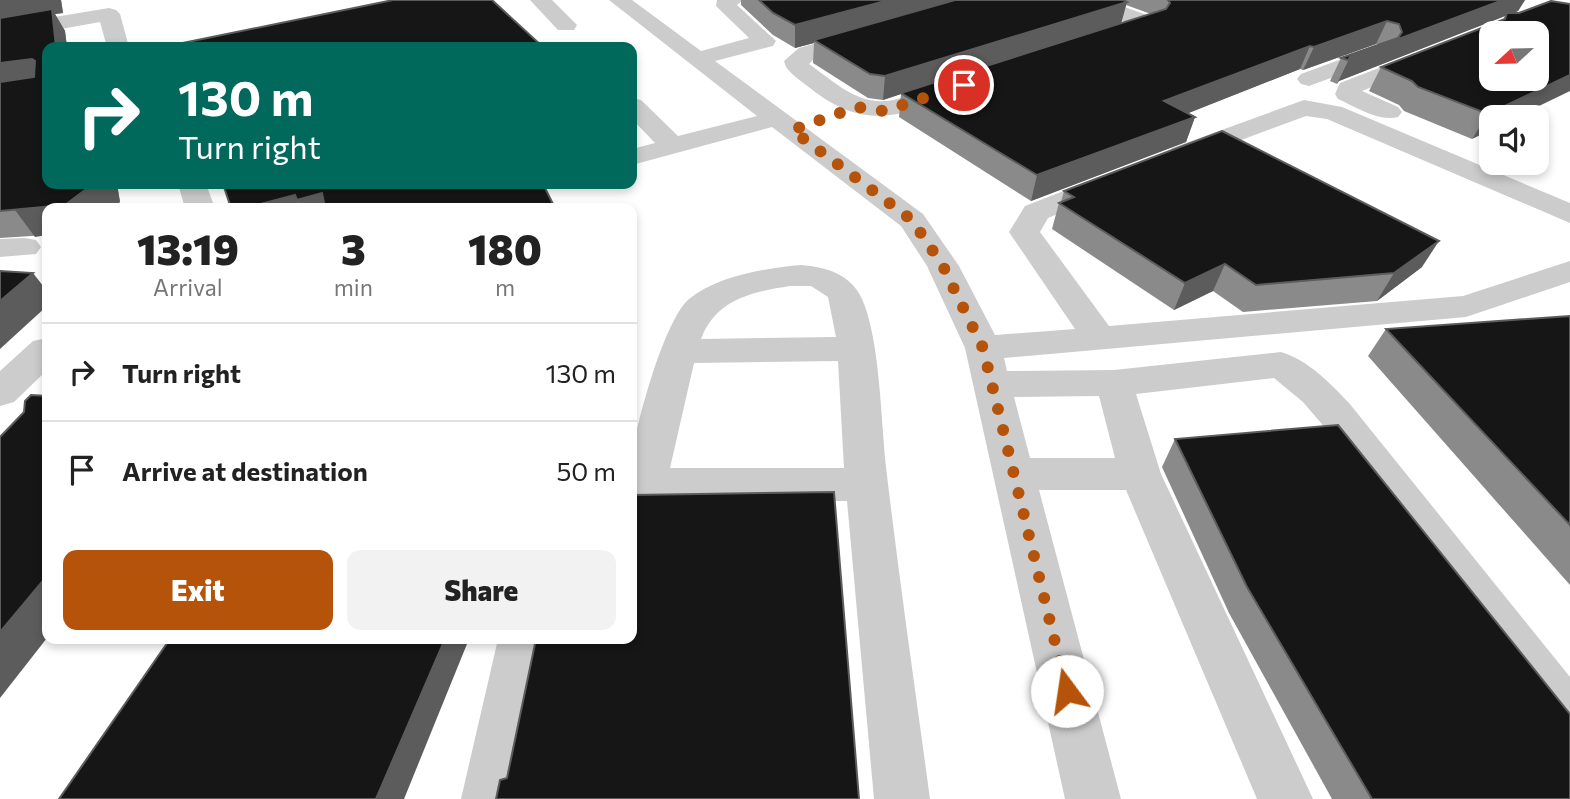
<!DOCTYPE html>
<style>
body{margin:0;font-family:Commissioner,sans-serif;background:#f2f2f2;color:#222;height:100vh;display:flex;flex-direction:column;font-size:26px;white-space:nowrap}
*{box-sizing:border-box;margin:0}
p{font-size:23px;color:#767676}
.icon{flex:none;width:38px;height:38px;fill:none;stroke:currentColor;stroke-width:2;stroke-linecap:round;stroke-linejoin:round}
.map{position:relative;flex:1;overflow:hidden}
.drawer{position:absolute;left:42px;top:203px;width:595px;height:441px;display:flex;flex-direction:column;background:#fff;border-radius:14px;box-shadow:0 4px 10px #0003}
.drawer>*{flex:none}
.hud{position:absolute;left:42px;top:42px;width:595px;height:147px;border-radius:14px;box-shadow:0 4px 10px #0003;background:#00695c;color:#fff;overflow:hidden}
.needle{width:46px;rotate:248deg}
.tools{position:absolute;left:1479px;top:21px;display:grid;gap:14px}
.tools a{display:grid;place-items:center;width:70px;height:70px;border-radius:14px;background:#fff;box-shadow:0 4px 10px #0003;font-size:35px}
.pin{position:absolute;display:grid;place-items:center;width:60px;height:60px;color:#fff;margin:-30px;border:4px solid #fff;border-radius:50%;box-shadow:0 2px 7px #0007}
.me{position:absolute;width:77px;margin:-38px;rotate:346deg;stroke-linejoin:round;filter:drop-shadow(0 0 5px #0008)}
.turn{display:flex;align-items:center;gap:24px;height:147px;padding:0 21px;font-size:32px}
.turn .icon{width:91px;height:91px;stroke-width:2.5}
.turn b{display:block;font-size:49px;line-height:60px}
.eta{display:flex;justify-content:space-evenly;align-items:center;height:119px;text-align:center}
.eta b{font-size:42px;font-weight:800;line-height:49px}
.cta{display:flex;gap:14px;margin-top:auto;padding:14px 21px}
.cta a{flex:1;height:80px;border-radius:14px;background:#b45309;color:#fff;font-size:28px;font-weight:800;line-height:80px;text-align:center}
.cta a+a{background:#f2f2f2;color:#222}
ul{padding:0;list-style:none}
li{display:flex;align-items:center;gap:21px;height:98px;padding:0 21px;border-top:2px solid #e0e0e0}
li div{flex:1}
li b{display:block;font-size:26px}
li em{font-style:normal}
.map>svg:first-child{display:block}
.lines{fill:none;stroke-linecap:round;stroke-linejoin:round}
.minor{fill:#ccc;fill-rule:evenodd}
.wall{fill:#8a8a8a;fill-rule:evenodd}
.shaded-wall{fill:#5c5c5c}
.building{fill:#161616;stroke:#5c5c5c;stroke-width:2;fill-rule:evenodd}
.route{stroke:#b45309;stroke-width:12;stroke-dasharray:0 21.6}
</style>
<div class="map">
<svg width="1570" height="799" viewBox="0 0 1570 799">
<rect width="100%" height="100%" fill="#fff"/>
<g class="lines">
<g class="minor">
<path d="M530,0H552L577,25L574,30H558Z"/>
<path d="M609,0H632L701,51L749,38L716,6L717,0H743L737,5L776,41L773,46L715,61L923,214L959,266L995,335L1075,329L1009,232L1025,206L1110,173L1120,176L1124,182L1120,188L1048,218L1040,232L1109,326L1463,296L1570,261V282L1466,317L1004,358L1007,371L1114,370L1281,352C1308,360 1330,383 1349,403L1570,677V744L1551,736L1321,423L1303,402L1274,378L1136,394L1161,474L1313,799H1257L1126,490H1039L1121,799H1065L965,348L927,266L901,226L772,127L632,165V149L655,143L632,119V98L641,100L678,136L757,116ZM1099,396L1115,458H1030L1014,397Z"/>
<path d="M1076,0H1105L1158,19L1161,24L1158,29L1114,43L1106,41L1103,36L1106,31L1130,24L1079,4Z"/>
<path d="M109,8L116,10L120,14L129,47H107L100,22L0,40V26Z"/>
<path d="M864,30L872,32L875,37L872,42L815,58L809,64C836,83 861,109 897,99C915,95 932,86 950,82L959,84L962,89L959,94C903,115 868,131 815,92C806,84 793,77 786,67L784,61L799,48Z"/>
<path d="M1377,46L1385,48L1388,53L1385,58L1309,86L1301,84L1297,79L1301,74Z"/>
<path d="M1423,51L1431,53L1435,58L1431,63L1362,91L1398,107L1402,112L1398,117C1378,122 1356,107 1338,99L1335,94L1340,83Z"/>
<path d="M1304,100L1342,107L1570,203V223L1327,119L1306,116L1182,162L1172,160L1168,154L1172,148Z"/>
<path d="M178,184H206L215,208H185Z"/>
<path d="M25,238L36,240L41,247L36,254L0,257V239Z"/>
<path d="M801,265C826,267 851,274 862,299C880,339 881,421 886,467C899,578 915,688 930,799H874L847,501H632C632,486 630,469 632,453C638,419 664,321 689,299C717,276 766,268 801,265ZM790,286H811L828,297L836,337L701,339C716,299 752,292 790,286ZM838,361L844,468H670L694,363Z"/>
<path d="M47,338V370L14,402L0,406V371L33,341Z"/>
<path d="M498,639H548L517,799H461Z"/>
</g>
</g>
<g class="wall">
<path d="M0,0H61L63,13L55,14L65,31L67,47H47V184H117L120,202L112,208H47V235L0,238Z"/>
<path d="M741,0H1525L1518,11L1513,13H1519L1570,4L1472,139L1404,111L1399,105L1369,91L1381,67L1503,20L1505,16L1339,81L1337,84L1330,81L1341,58L1379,44H1376L1303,70L1300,69L1188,113L1195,117L1186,142L1031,201L899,117L901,94L883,100L868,98L813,63L814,43L795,48L773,35L741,5ZM1126,5L1151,14L1121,23Z"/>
<path d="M1064,191L1422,267L1377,301L1243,312L1213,291L1174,310L1052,229L1059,203L1061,202Z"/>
<path d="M1570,316V585L1368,356L1386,329Z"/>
<path d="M1175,439L1570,799H1332L1229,613L1162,467Z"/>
</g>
<g class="shaded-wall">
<path d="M0,0H61L63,13L55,14L65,31L67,47H56L0,23Z"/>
<path d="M889,0H964L814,40V43L795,48V25Z"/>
<path d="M1503,0H1525L1518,11L1506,16L1507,13L1505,16L1339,81L1337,84L1350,57Z"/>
<path d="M1127,2L1121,24L901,93V94L883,100L885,76Z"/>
<path d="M1387,21L1376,44L1303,70L1314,47Z"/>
<path d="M1310,46L1300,69L1156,126L1164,101Z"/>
<path d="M32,59L47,82L0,89V63Z"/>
<path d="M1570,75V91L1516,117H1491V130L1472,139L1488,114Z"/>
<path d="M1195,117L1186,142L1031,201L1037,175Z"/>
<path d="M93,184H117L120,202L112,208H47V235L35,237L15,210Z"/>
<path d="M322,193L329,208H301L297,200Z"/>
<path d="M295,195L301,208H246Z"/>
<path d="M1439,241L1422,267L1377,301L1394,273Z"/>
<path d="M1225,264L1213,291L1174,310L1185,283Z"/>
<path d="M33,273L47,291V306L0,349V301Z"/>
<path d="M47,576V638L0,698V632Z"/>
<path d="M445,639H469L404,799H376Z"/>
</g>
<g class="building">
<path d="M393,0H492L543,47H163Z"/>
<path d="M759,0H889L795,25L773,13Z"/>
<path d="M955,0H1123L1127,2L885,76L870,74L814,40Z"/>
<path d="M1168,0H1503L1350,57L1348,60L1341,58L1398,38L1402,32L1399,24L1387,21L1314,47L1310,46L1164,101L1195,117L1037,175L901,93L1166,9L1170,3Z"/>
<path d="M1551,1L1570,4V75L1488,114L1418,87L1412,81L1381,67L1505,19L1507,13H1519ZM1491,33H1536V79H1491Z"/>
<path d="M52,9L56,47H47V184H93L65,205L0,211V82L34,77L35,61L32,59L0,63V18Z"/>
<path d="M1222,131L1439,241L1394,273L1256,285L1225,264L1185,283L1059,203L1074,197L1064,191Z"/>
<path d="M223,184H543L555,208H325L322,193L297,200L295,195L246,208H231Z"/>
<path d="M0,271L33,273L0,301Z"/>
<path d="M1570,316V525L1386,329Z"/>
<path d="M31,395L47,396V576L0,632V437L24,412L25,401Z"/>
<path d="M1338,425L1570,714V799H1372L1247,587L1175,439Z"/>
<path d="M834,492L859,799H496L500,780L507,778L536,639H632V495Z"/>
<path d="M170,639H445L376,799H59Z"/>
</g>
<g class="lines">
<path class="route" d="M964,85L884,111L857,107L792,130L912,220L943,266L953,287L983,348L1067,691"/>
</g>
</svg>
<div class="tools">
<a><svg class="needle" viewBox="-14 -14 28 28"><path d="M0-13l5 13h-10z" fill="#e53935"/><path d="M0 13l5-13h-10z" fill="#767676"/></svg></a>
<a><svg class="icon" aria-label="sound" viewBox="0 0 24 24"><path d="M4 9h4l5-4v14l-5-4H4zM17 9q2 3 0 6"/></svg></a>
</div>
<div class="pin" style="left:964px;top:85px;background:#d93025"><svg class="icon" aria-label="arrive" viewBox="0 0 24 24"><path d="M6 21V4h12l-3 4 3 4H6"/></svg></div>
<svg class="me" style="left:1067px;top:691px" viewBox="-20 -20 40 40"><circle r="19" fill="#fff"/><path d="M0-13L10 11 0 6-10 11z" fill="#b45309"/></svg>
<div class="hud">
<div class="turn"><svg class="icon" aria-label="right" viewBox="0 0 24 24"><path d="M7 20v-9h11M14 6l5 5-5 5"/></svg><div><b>130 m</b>Turn right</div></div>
</div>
<section class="drawer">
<div class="eta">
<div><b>13:19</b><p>Arrival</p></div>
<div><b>3</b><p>min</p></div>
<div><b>180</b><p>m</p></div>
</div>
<ul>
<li><svg class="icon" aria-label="right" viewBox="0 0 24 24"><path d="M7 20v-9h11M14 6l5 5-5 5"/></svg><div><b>Turn right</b></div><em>130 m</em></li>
<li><svg class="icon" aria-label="arrive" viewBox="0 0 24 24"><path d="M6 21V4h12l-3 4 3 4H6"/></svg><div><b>Arrive at destination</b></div><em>50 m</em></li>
</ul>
<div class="cta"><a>Exit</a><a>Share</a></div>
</section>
</div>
